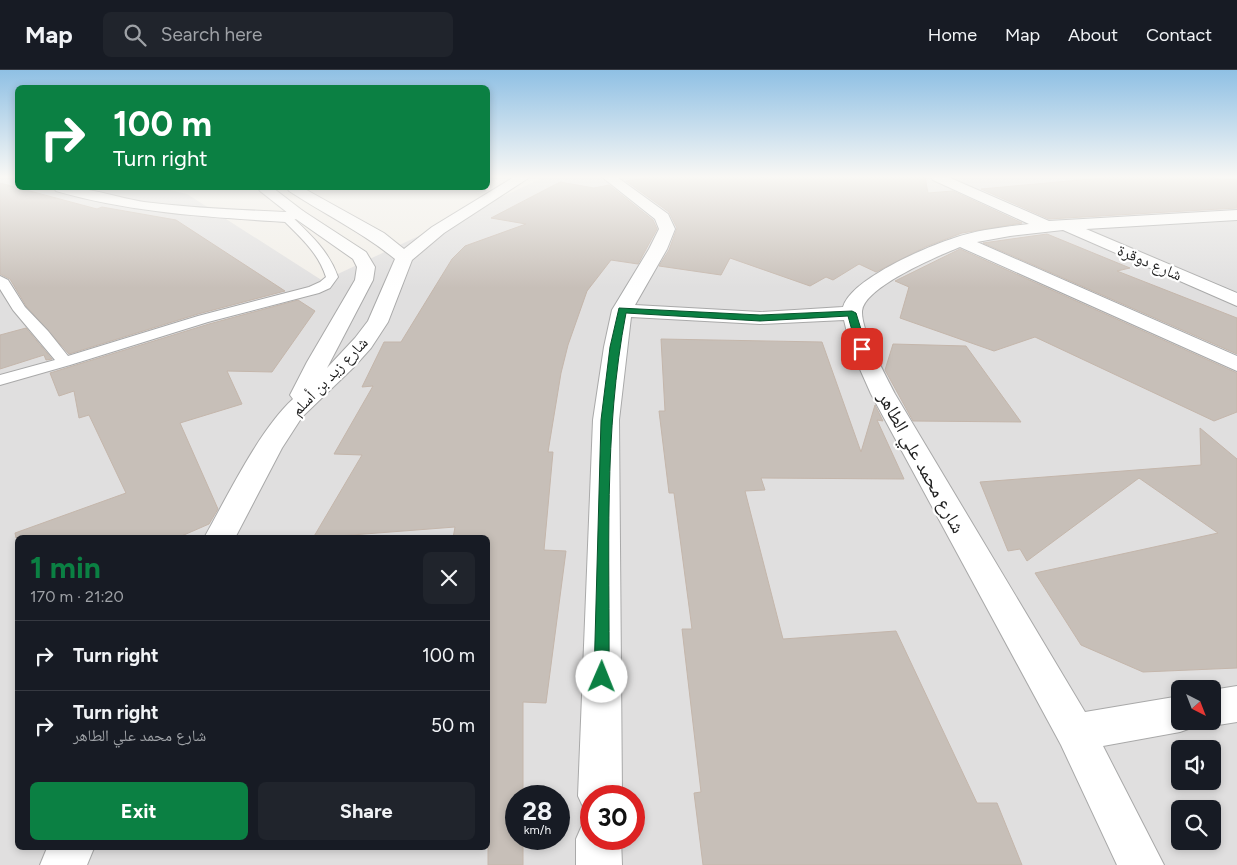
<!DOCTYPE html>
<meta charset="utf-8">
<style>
body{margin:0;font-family:Figtree,"Noto Naskh Arabic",sans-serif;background:#20242c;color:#f1f3f6;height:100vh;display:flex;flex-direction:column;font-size:19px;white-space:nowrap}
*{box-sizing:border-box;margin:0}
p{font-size:16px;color:#9ea1a6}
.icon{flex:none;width:28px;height:28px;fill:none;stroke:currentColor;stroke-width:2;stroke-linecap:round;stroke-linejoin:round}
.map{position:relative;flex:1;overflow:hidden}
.drawer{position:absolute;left:15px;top:465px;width:475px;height:315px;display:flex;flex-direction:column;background:#171b24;border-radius:8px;box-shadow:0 2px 8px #0003}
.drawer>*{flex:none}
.guide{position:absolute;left:15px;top:15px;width:475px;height:105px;border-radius:8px;box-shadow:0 2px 8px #0003;background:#0b8043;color:#fff;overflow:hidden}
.needle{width:32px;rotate:138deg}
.tools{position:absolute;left:1171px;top:610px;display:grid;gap:10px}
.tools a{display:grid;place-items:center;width:50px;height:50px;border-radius:8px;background:#171b24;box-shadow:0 2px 8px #0003;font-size:25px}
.speed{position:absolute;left:505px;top:715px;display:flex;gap:10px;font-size:25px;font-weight:700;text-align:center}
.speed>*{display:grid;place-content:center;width:65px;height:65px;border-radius:50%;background:#171b24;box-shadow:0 2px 8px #0003;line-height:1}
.speed small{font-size:12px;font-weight:400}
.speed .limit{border:8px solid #d22;background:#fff;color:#111}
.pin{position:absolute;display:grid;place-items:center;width:42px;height:42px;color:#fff;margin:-21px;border-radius:10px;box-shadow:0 2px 8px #0006}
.me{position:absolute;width:55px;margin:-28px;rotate:1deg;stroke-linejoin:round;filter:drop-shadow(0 0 4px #0008)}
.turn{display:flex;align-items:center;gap:18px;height:105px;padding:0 15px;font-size:22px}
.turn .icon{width:65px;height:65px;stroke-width:2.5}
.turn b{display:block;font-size:35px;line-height:42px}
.round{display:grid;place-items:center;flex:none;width:52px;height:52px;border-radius:8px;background:#20242c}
.headline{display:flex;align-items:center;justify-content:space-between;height:85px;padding:0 15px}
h1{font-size:30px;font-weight:700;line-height:38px;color:#0b8043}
.action{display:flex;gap:10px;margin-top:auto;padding:10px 15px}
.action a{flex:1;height:58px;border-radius:8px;background:#0b8043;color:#fff;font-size:20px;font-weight:700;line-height:58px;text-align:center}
.action a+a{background:#20242c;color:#f1f3f6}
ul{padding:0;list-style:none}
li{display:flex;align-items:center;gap:15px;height:70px;padding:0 15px;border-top:1px solid #363941}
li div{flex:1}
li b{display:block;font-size:19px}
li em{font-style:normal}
header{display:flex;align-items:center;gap:30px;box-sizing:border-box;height:70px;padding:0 25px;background:#171b24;border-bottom:1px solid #363941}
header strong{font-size:24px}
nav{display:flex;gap:28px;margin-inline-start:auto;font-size:18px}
.search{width:350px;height:45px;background:#20242c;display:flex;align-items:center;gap:12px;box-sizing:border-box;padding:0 18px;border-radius:8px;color:#9ea1a6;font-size:19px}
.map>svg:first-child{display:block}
.residential{fill:#e0dfdf;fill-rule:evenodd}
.building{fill:#c7bfb8;stroke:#c4b6ab}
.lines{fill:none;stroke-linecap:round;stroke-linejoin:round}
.service-casing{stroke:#a9a9a9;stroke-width:2}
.minor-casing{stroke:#a9a9a9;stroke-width:2}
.tertiary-casing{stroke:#a9a9a9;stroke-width:2}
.service{fill:#fff;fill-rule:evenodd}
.minor{fill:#fff;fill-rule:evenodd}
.tertiary{fill:#fff;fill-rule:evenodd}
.route{fill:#0b8043;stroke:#07532c}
.labels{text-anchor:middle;stroke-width:4.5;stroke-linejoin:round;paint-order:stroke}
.far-street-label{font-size:16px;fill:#222;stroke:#fff}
.street-label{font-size:19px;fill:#222;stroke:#fff}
</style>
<header>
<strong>Map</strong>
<div class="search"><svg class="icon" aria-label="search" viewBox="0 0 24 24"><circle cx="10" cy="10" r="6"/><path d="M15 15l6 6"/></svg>Search here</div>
<nav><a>Home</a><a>Map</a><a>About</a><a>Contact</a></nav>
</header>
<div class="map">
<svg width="1237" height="795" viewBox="0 0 1237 795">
<rect width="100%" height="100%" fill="#f2efe9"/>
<path class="residential" d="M0,107H17L18,118H160L187,124L323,211L544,107H1237V795H0ZM18,468H488V778H18ZM1180,619H1212V651H1180ZM1180,679H1212V711H1180ZM516,726H559V769H516ZM591,726H634V769H591ZM1180,739H1212V771H1180Z"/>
<g class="building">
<path d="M652,107H925L928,123L953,121L1022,153L962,163L925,177L876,202L859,194L833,210L826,207L810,216L730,188L721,205L659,196L669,180L677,158L669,142L626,111Z"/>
<path d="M1112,107H1213L1221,110L1237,109V138L1049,149L981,119Z"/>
<path d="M560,112L594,118L609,115L653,150L657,159L638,194L611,190L587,221L568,275L561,303L548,382H553L544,480L566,481L546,633L523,632V726H516V769H523V795H488V468H453L455,457L313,468L362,385L334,384L373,316L362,317L384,272H401L452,189L465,176L526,154L491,148Z"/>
<path d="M0,113L97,139L102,137L176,150L285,221L198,244L69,284L26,236L10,209L0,204Z"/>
<path d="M1047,164L1130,198L1117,201L1237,248V284L983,173Z"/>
<path d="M960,179L1237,303V342L1214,351L1035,267L994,281L900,248L909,217L895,211Z"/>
<path d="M298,230L315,241L272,302L227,301L242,334L180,353L218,439L209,454L177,468H16L15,463L126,423L89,345L79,348L74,321L59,326L50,303L209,254Z"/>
<path d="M26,258L52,289L46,290L44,285L0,299V265Z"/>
<path d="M661,269L822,272L861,382L875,335L883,351L877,350L904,409L761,408L765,420L745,421L783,569L896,561L977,733H997L1022,795H703L694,723L701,722L682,559H692L674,423H669L659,341H665Z"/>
<path d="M893,274L966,276L1021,352L913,351L885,300Z"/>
<path d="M1200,358L1237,389V598L1143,602L1081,575L1035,503L1218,463L1139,408L1027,491L1020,479L1008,481L980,412L1201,395Z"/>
</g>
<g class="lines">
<defs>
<path id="service" d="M286,144L290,145C309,163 329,181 338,207L330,218L319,223L208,252L70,295L0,315V305L55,290L13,240L0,219V206L8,210L25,237L48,261L68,286L198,246L309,217L320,212L326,207C318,182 300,167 282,149L281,147L282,145Z"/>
<g id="minor">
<path d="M602,107H617L668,144L675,159L667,179L635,235L760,242L843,237C851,209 926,177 954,168C977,160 1004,157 1029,154L933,110L931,107H948L1049,151L1237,140V150L1086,159L1237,223V236L1063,160L1010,166L977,172L1237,286V301L960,177C938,186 864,217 862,241C861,261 886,306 895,324L1085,642L1180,626V651H1196L1194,657L1180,662L1103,676L1164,795H1117L1061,675L871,324L851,279L844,250L760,254L631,247L619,350L622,726H591V744L585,741L578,726L593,350L604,277L612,240L649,179L659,159L655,149Z"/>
<path d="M54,118C80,114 117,128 144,132C191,138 239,140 286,142L298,139L303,141L306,144L303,147L286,152C208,147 132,143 56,121Z"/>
<path d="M1237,616V652L1212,656L1200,651H1212V620Z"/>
<path d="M591,750V769H621L622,795H576V769L583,753Z"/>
</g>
<g id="tertiary">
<path d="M514,107H530L444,163L412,190L388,252L371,278L353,298L302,347L282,378L235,468H204C227,427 259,360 293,329L290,325L307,292L355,210L357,197L353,189L293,147L260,121L258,118H273L303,141L366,182L375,197L373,210L327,298L355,268L368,251L395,189C362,162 324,144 289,121L287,118H303L384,163L404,179L432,157Z"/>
<path d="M47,778H94L87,795H40Z"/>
</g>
</defs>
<use href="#service" class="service-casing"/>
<use href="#minor" class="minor-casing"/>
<use href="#tertiary" class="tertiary-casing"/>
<use href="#service" class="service"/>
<use href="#minor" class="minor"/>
<use href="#tertiary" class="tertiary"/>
</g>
<linearGradient id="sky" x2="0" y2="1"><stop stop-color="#8fc0e4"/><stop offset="0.49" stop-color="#f9f8f5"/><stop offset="1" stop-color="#f9f8f5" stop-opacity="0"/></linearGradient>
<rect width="1237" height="218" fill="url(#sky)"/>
<path class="route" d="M619,238L760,245L852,241L856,243L867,279L862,282L857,279L848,246L760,251L626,243C603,362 610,486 609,607L607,612L602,614L596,612L594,607L601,350L610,277Z"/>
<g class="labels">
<g class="far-street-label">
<text transform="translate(1150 192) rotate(23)" y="6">شارع دوقرة</text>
<text transform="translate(329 306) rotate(-46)" y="6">شارع زيد بن أسلم</text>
</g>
<g class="street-label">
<text transform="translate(922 392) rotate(61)" y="7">شارع محمد علي الطاهر</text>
</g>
</g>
</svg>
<div class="tools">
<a><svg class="needle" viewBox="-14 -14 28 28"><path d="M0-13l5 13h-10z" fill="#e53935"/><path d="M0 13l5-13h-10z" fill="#9ea1a6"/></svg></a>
<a><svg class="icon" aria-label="sound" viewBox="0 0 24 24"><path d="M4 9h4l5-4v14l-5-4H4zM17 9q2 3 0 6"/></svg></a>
<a><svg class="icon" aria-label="search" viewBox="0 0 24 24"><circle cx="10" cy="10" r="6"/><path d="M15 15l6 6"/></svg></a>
</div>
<div class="speed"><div>28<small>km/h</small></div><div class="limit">30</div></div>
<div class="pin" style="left:862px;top:279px;background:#d93025"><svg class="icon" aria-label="arrive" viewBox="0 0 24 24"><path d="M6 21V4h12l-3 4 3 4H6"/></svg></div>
<svg class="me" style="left:602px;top:607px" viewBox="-20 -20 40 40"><circle r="19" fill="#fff"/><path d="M0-13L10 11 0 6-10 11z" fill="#0b8043"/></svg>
<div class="guide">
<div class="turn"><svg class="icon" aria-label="right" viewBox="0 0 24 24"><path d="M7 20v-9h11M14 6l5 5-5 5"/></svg><div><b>100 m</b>Turn right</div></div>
</div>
<section class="drawer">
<div class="headline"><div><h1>1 min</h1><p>170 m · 21:20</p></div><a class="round"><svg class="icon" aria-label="close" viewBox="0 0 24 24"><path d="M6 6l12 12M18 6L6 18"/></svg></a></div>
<ul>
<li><svg class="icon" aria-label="right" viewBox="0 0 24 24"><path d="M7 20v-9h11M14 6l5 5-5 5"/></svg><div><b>Turn right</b></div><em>100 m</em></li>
<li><svg class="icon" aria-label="right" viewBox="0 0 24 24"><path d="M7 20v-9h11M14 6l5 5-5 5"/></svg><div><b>Turn right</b><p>شارع محمد علي الطاهر</p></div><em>50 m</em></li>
</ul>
<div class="action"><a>Exit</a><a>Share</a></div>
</section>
</div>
